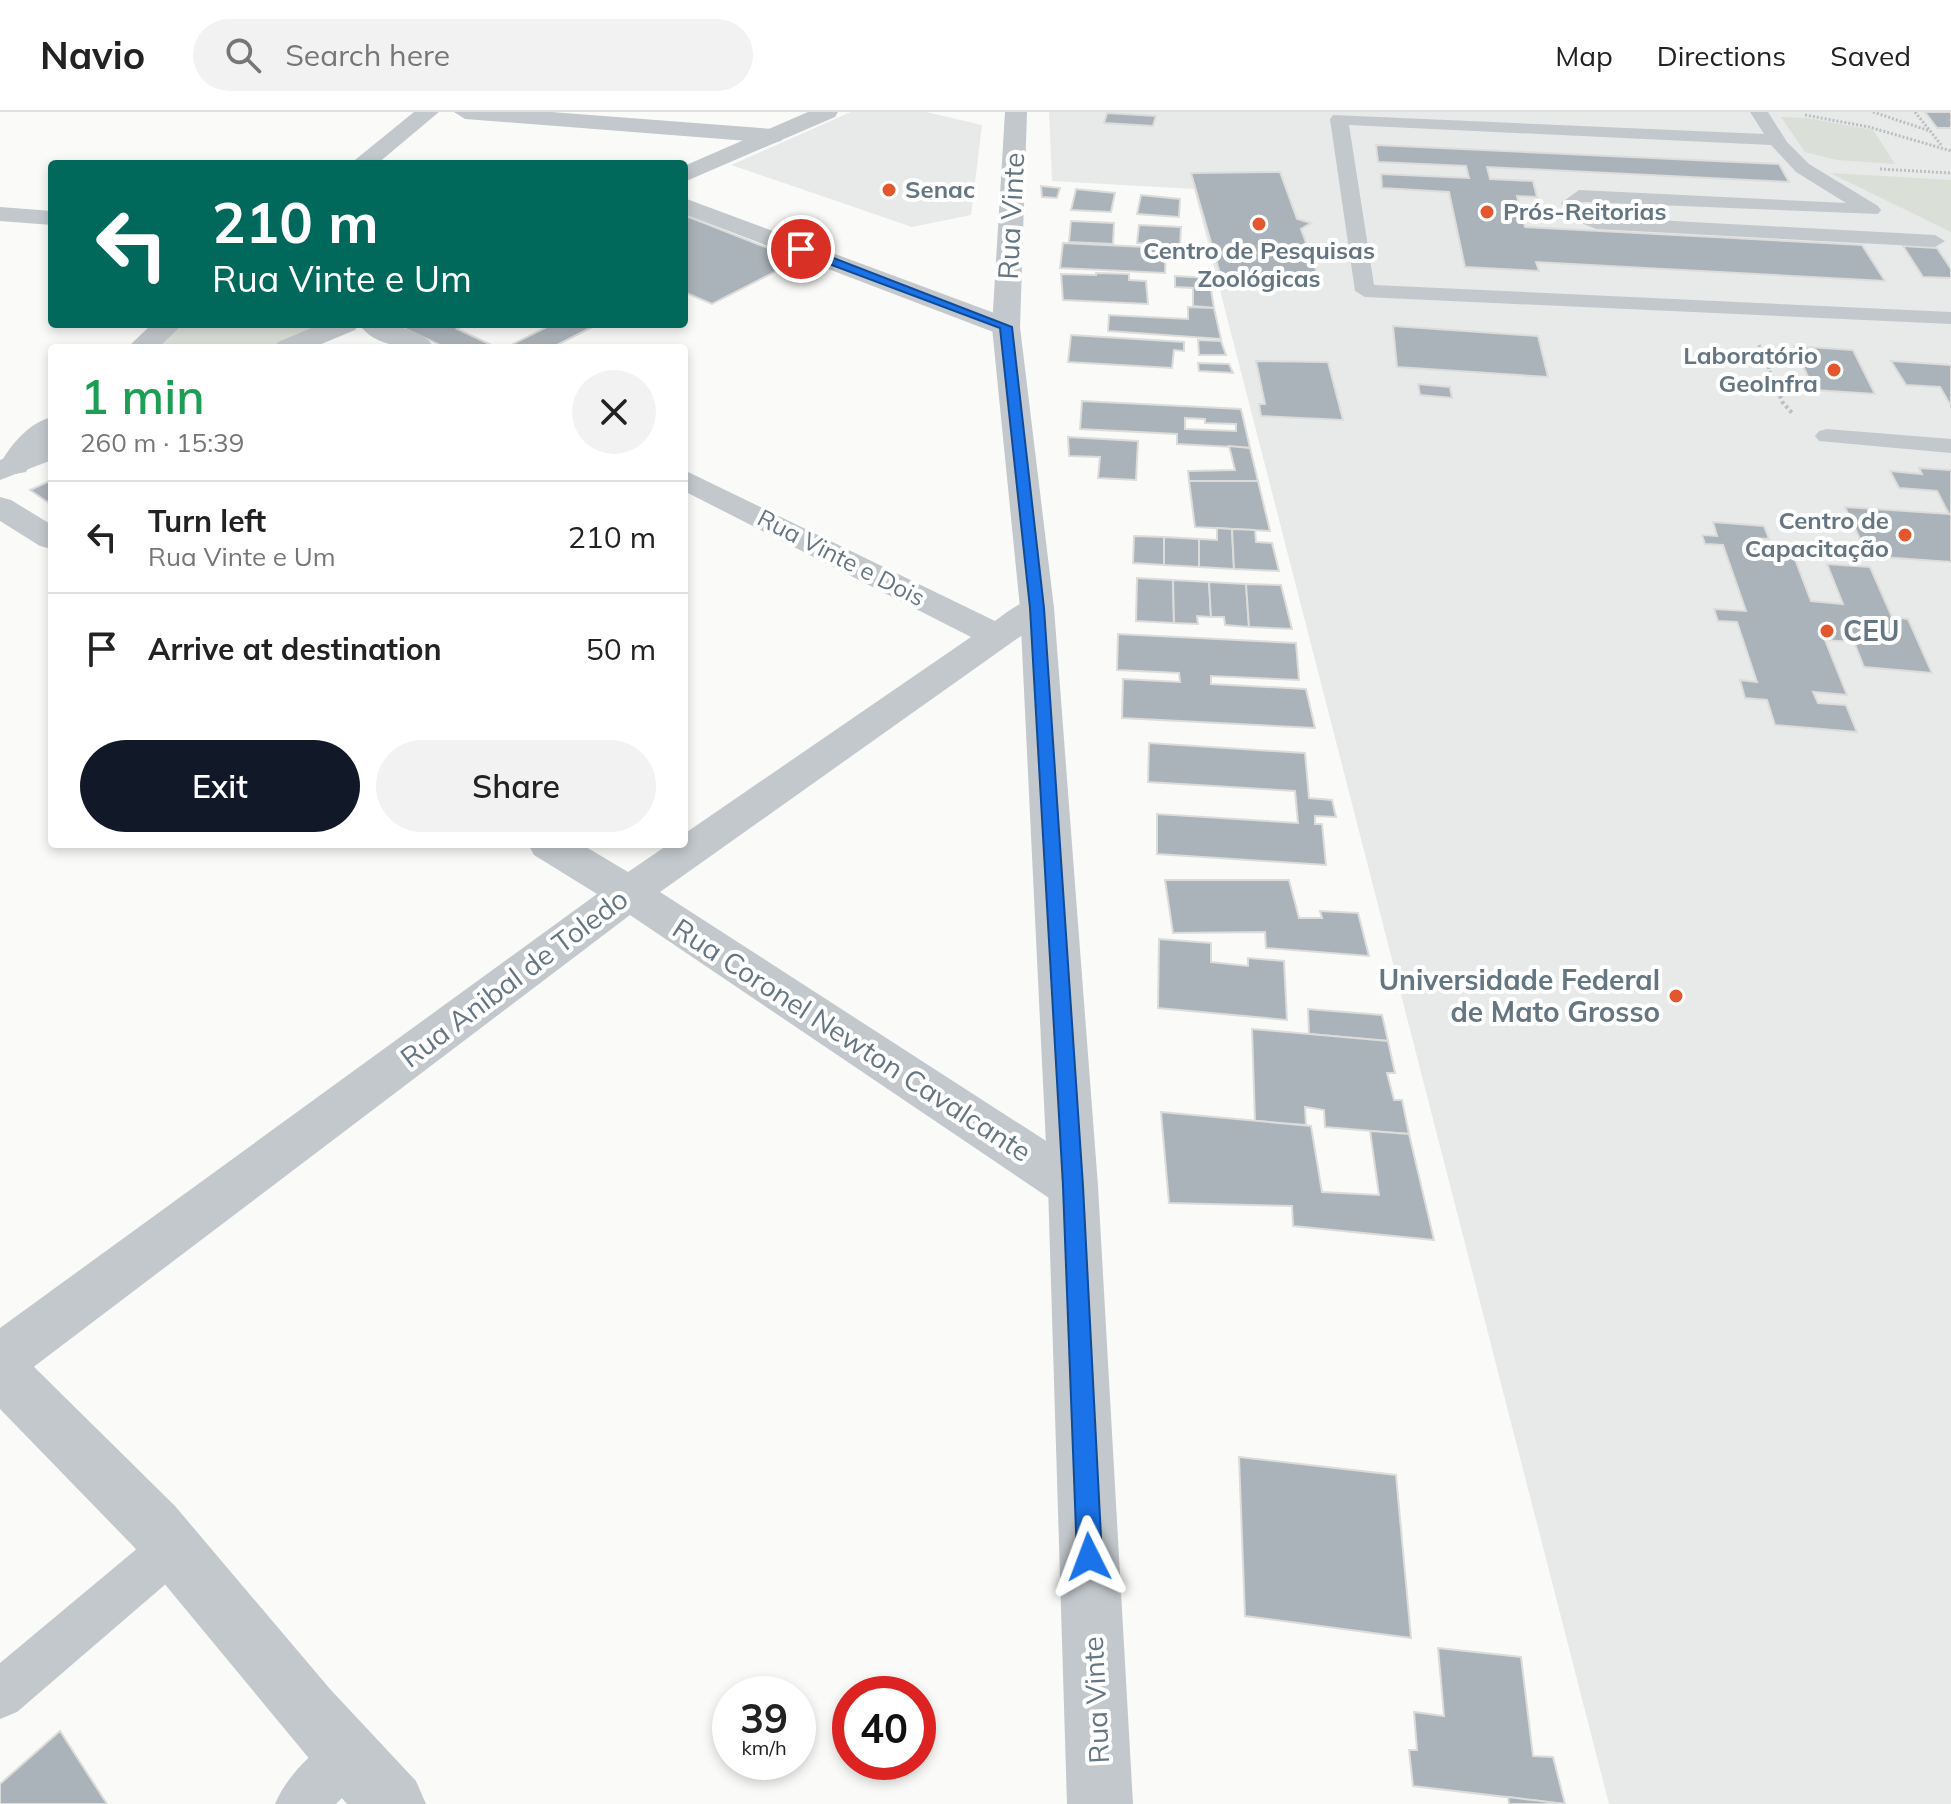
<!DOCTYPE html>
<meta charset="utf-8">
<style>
body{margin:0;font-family:Mulish,sans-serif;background:#f2f2f2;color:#222;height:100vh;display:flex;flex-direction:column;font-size:30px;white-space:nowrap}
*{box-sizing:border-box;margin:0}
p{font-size:26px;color:#767676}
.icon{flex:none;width:44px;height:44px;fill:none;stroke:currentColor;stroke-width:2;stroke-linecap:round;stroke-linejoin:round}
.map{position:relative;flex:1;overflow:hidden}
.sheet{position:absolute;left:48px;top:232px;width:640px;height:504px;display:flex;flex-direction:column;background:#fff;border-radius:8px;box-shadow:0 4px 12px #0003}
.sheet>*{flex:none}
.banner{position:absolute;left:48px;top:48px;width:640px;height:168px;border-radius:8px;box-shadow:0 4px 12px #0003;background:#00695c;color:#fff;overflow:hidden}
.speed{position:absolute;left:712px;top:1564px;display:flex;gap:16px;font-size:40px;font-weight:700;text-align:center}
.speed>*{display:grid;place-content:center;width:104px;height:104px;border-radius:50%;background:#fff;box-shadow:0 4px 12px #0003;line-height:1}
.speed small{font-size:20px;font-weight:400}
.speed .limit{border:12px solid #d22;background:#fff;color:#111}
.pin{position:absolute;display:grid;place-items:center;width:68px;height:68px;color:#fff;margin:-34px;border:4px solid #fff;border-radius:50%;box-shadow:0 2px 8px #0007}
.me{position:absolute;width:88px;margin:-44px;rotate:357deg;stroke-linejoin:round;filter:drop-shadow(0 0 6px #0008)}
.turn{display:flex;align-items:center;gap:28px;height:168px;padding:0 32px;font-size:36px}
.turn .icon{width:104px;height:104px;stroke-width:2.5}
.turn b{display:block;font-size:56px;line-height:68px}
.round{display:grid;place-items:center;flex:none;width:84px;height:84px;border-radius:42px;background:#f2f2f2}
.summary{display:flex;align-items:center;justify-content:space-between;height:136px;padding:0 32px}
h1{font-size:48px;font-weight:600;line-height:60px;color:#1e9e55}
.action{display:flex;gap:16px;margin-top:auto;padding:16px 32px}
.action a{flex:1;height:92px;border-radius:48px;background:#111827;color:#fff;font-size:32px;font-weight:600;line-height:92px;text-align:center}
.action a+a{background:#f2f2f2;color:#222}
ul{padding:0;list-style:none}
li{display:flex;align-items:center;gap:24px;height:112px;padding:0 32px;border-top:2px solid #e0e0e0}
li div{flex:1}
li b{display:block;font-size:30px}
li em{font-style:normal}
header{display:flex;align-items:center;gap:48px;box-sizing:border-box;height:112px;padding:0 40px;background:#fff;border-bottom:2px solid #e0e0e0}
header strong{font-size:38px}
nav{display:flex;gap:44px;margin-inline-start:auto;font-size:28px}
.search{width:560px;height:72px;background:#f2f2f2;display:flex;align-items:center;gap:20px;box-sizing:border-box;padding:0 28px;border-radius:44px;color:#767676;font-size:30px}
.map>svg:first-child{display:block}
.built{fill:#e8e9e9}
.green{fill:#dadfd7}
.building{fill:#aab3b9;stroke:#dcdcda;stroke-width:2;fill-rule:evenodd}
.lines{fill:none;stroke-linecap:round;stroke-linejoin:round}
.path-far1{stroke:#bbbfc2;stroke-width:3;stroke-dasharray:2 2;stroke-linecap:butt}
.path{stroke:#bbbfc2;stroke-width:4;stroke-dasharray:3 3;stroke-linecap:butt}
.service{fill:#c3c8cc;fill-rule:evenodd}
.minor{fill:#c3c8cc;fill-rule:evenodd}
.tertiary{fill:#c3c8cc;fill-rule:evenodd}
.route{fill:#1a73e8;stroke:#114b97;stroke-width:2}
.poi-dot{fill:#e4572e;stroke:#fff;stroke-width:3}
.labels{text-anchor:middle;stroke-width:8;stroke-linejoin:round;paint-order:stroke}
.far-poi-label{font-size:24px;font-weight:bold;fill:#657683;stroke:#fff;text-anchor:start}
.far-street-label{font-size:24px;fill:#657683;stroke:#fff}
.street-label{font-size:28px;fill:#657683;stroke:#fff}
.poi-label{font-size:28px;font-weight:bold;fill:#657683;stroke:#fff;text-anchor:start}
</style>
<header>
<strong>Navio</strong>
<div class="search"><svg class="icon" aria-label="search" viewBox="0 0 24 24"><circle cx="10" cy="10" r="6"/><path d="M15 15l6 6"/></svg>Search here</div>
<nav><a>Map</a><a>Directions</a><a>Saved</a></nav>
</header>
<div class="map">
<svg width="1951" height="1692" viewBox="0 0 1951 1692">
<rect width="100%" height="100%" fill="#fafaf8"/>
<g class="built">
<path d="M851,0H926L982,13L971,103L912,115L731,53Z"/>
<path d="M1049,0H1951V1692H1609L1194,77L1052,69Z"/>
</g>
<g class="green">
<path d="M1781,5L1807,6L1873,18L1895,52L1837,48L1805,40Z"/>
<path d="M1830,61L1951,68V120Z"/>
<path d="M183,212H332L277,236H155Z"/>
</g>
<g class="building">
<path d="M1925,0H1951V16H1937Z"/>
<path d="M1107,1L1156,4L1153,14L1104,11Z"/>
<path d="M1376,33L1779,52L1789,70L1487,55L1490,67L1533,69L1537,85L1517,84L1525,115L1862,133L1885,169L1536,150L1539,159L1465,155L1449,80L1382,76L1381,62L1469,66L1466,54L1378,50Z"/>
<path d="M1280,60L1297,107L1311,111L1301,117L1318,164L1221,165L1191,61Z"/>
<path d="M1041,74L1060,76L1057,86L1042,85Z"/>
<path d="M1076,77L1115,81L1111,100L1071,98Z"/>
<path d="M1141,83L1180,87L1179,105L1137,102Z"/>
<path d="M684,103L798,148L712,192L684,180Z"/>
<path d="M1071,109L1114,111L1113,132L1069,130Z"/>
<path d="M1139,113L1181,115L1180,134L1137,131Z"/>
<path d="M1063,131L1166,136L1165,161L1060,156Z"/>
<path d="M1903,134L1937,136L1951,157V166L1923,165Z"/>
<path d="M1096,161L1129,162V168L1146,169L1148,192L1063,188L1061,162L1096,163Z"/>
<path d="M1175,164L1209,166L1214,196L1193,194V176L1175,175Z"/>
<path d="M1188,195L1214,196L1221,227L1108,219L1109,203L1188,207Z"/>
<path d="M407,212H466L457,217L498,236H446L401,215Z"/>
<path d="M553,212H598L551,236H505Z"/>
<path d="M1393,214L1538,224L1548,265L1397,255Z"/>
<path d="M1071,223L1184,230V239L1174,238L1172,256L1068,250Z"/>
<path d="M1198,228L1221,229L1226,243H1199Z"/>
<path d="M1794,234L1853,238L1875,282L1814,278Z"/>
<path d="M1256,249L1328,250L1343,308L1261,304L1259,292H1265Z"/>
<path d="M1891,249L1951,253V294L1940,275L1906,273Z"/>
<path d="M1198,251L1229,252L1233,261L1199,259Z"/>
<path d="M1418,272L1450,275L1452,286L1420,283Z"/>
<path d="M1082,289L1241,297L1250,336L1177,332V322L1080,317ZM1185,306L1205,307V311L1236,312V319L1185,317Z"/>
<path d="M1068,325L1138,329L1136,368L1098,366L1100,345L1069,344Z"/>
<path d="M1229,334L1250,336L1258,369H1189L1188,359L1235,358Z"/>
<path d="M1919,356L1951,358V450L1868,444L1845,395L1949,402L1937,379L1899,376L1890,359L1922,362Z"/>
<path d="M52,368V393L30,378Z"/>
<path d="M1189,369H1258L1270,419L1195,415Z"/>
<path d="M1713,410L1764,414L1769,427L1754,426L1758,439L1793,442L1811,489L1843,492L1827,452L1870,455L1892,505L1908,507L1932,561L1864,555L1854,530L1825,528L1847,583L1813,580L1818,591L1846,593L1857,620L1775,613L1767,588L1745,586L1740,568L1757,570L1737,510L1718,509L1714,497L1746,499L1723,433L1705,432L1702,423L1717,424Z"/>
<path d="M1217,416L1232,417L1234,457L1199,455V427L1217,428Z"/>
<path d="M1232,417L1255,418L1256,430L1272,431L1279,459L1234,457Z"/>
<path d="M1134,424L1164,425V453L1133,451Z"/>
<path d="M1164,425L1199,427V455L1164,453Z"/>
<path d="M1137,466L1173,468L1174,511L1136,509Z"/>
<path d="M1173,468L1209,470L1211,505L1197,504L1198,512L1174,511Z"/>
<path d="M1209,470L1246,472L1249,515L1225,513L1224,505H1211Z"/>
<path d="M1246,472L1281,473L1292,517L1249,515Z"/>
<path d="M1118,522L1296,531L1299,568L1211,564V572L1306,577L1315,616L1122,606L1123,567L1180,570L1179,561L1117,558Z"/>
<path d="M1149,631L1305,641L1309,686L1332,688L1336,705L1315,704V712H1322L1326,753L1157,742V702L1298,711L1295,679L1148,670Z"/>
<path d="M1165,768H1289L1299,806H1322L1320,799L1358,801L1369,844L1266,836L1265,820L1173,821Z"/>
<path d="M1159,827L1211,831V850L1248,854V846L1284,849L1287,908L1158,896Z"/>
<path d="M1308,897L1382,903L1388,929L1309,922Z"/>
<path d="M1252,917L1388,929L1395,961H1387L1394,988H1402L1409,1022L1325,1015L1324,998L1305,995L1306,1013L1255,1009Z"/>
<path d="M1161,1000L1311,1014L1322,1080L1379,1083L1370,1019L1409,1022L1434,1128L1293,1114L1292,1094L1169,1091Z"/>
<path d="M1239,1345L1396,1363L1411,1526L1245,1504Z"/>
<path d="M1438,1536L1521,1545L1533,1644L1553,1645L1565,1692L1413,1674L1409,1638H1417L1414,1600L1444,1604Z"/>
<path d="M60,1619L107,1692H0V1672Z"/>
<path d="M1508,1685L1565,1692H1509Z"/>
</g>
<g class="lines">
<g class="path-far1">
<path d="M1873,0L1930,19"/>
<path d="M1915,0L1942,34"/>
<path d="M1805,3L1869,15L1951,39"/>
<path d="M1880,57L1951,61"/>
<path d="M1759,233L1774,269"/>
</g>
<path class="path" d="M1773,267L1783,291L1793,302"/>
<g class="service">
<path d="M1750,0H1768L1787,30L1809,52L1878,94L1881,98L1878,102L1583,90L1580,92L1583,98L1599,105L1935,123L1945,129L1935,135L1596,117L1569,106L1561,91L1579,78L1846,91L1796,60L1771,33L1349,13L1374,173L1951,200V212L1365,185L1355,179L1330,7L1333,3L1764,22Z"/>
<path d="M1827,317L1951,327V341L1819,329L1815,324L1819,319Z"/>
<path d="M173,1413L189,1420L196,1436L189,1452L17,1600L0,1607V1551L157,1420Z"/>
<path d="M346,1621L364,1628L371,1646L364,1664L336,1692H275C287,1663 317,1633 346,1621Z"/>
</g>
<g class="minor">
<path d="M414,0H439L377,52H350Z"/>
<path d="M454,0H551L773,17L781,19L784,24L781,29L773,31L465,7Z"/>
<path d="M684,86L1016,209L1020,215L1016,221L1006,223L996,221L684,102Z"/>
<path d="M0,95L52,99V113L0,109Z"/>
<path d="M152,212H183L158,236H127Z"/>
<path d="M359,212C384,212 419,213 435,236C410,236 375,236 359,212Z"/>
<path d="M52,305V330L35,345L26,360L15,362L4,360L0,352C11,332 30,310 52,305Z"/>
<path d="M684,358L995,509C1013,496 1027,483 1049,488L1054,496L1049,504L660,780L1091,1058L1098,1074L1091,1090L1073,1096L1055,1090L630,803L19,1266L0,1274V1216L597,782L534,743L528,732H581L628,760L669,732H684V722L971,525L684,379Z"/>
<path d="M0,385L11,388L52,413V437L40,434L0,409Z"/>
</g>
<g class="tertiary">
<path d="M808,0H838L835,5L684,70V54Z"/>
<path d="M1005,0H1027L1020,215L1054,496L1098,1074L1133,1692H1067L1048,1074L1020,496L992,215Z"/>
<path d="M321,212H359L355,218L312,236H274L278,230Z"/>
<path d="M52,328V348L0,368V348Z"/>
<path d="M0,1233L19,1240L175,1394L330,1577L416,1669L426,1692H347L341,1685L134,1435L0,1297Z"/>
</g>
</g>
<path class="route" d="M797,135H805L1012,215L1044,496L1083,1074L1102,1445L1098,1454L1089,1457L1081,1454L1077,1445L1063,1074L1030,496L1000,216L797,140Z"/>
<g class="poi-dot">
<circle cx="889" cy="78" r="8"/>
<circle cx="1487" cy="100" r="8"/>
<circle cx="1259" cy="112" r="8"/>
<circle cx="1834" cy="258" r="8"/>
<circle cx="1905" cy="423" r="8"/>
<circle cx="1827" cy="519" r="8"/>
<circle cx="1676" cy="884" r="8"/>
</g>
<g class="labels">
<g class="far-poi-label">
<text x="905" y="86">Senac</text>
<text x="1503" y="108">Prós-Reitorias</text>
<text x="1259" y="147" text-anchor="middle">Centro de Pesquisas<tspan x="1259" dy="28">Zoológicas</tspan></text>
<text x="1818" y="252" text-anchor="end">Laboratório<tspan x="1818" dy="28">GeoInfra</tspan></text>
<text x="1889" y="417" text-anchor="end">Centro de<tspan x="1889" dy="28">Capacitação</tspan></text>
</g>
<g class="far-street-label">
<text transform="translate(841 446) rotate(27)" y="8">Rua Vinte e Dois</text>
</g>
<g class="street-label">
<text transform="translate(1011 104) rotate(-87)" y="10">Rua Vinte</text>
<text transform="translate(514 866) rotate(-37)" y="10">Rua Anibal de Toledo</text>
<text transform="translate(852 928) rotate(33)" y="10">Rua Coronel Newton Cavalcante</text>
<text transform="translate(1096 1588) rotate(-93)" y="10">Rua Vinte</text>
</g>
<g class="poi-label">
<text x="1843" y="529">CEU</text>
<text x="1660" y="878" text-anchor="end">Universidade Federal<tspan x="1660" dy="32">de Mato Grosso</tspan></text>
</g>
</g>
</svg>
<div class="speed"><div>39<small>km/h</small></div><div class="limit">40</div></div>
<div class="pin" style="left:801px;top:137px;background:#d93025"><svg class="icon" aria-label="arrive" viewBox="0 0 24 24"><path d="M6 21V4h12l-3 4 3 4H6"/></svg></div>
<svg class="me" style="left:1089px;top:1445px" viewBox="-20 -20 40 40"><path d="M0-17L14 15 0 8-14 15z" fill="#1a73e8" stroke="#fff" stroke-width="4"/></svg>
<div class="banner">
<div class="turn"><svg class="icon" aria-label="left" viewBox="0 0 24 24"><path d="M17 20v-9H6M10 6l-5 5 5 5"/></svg><div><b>210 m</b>Rua Vinte e Um</div></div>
</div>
<section class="sheet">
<div class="summary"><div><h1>1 min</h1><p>260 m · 15:39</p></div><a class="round"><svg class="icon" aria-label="close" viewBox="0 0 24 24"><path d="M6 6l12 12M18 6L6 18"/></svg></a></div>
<ul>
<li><svg class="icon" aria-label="left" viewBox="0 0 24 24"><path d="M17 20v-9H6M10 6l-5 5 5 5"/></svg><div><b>Turn left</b><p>Rua Vinte e Um</p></div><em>210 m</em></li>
<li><svg class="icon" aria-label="arrive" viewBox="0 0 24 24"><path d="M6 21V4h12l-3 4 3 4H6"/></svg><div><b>Arrive at destination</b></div><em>50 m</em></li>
</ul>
<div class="action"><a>Exit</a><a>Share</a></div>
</section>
</div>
